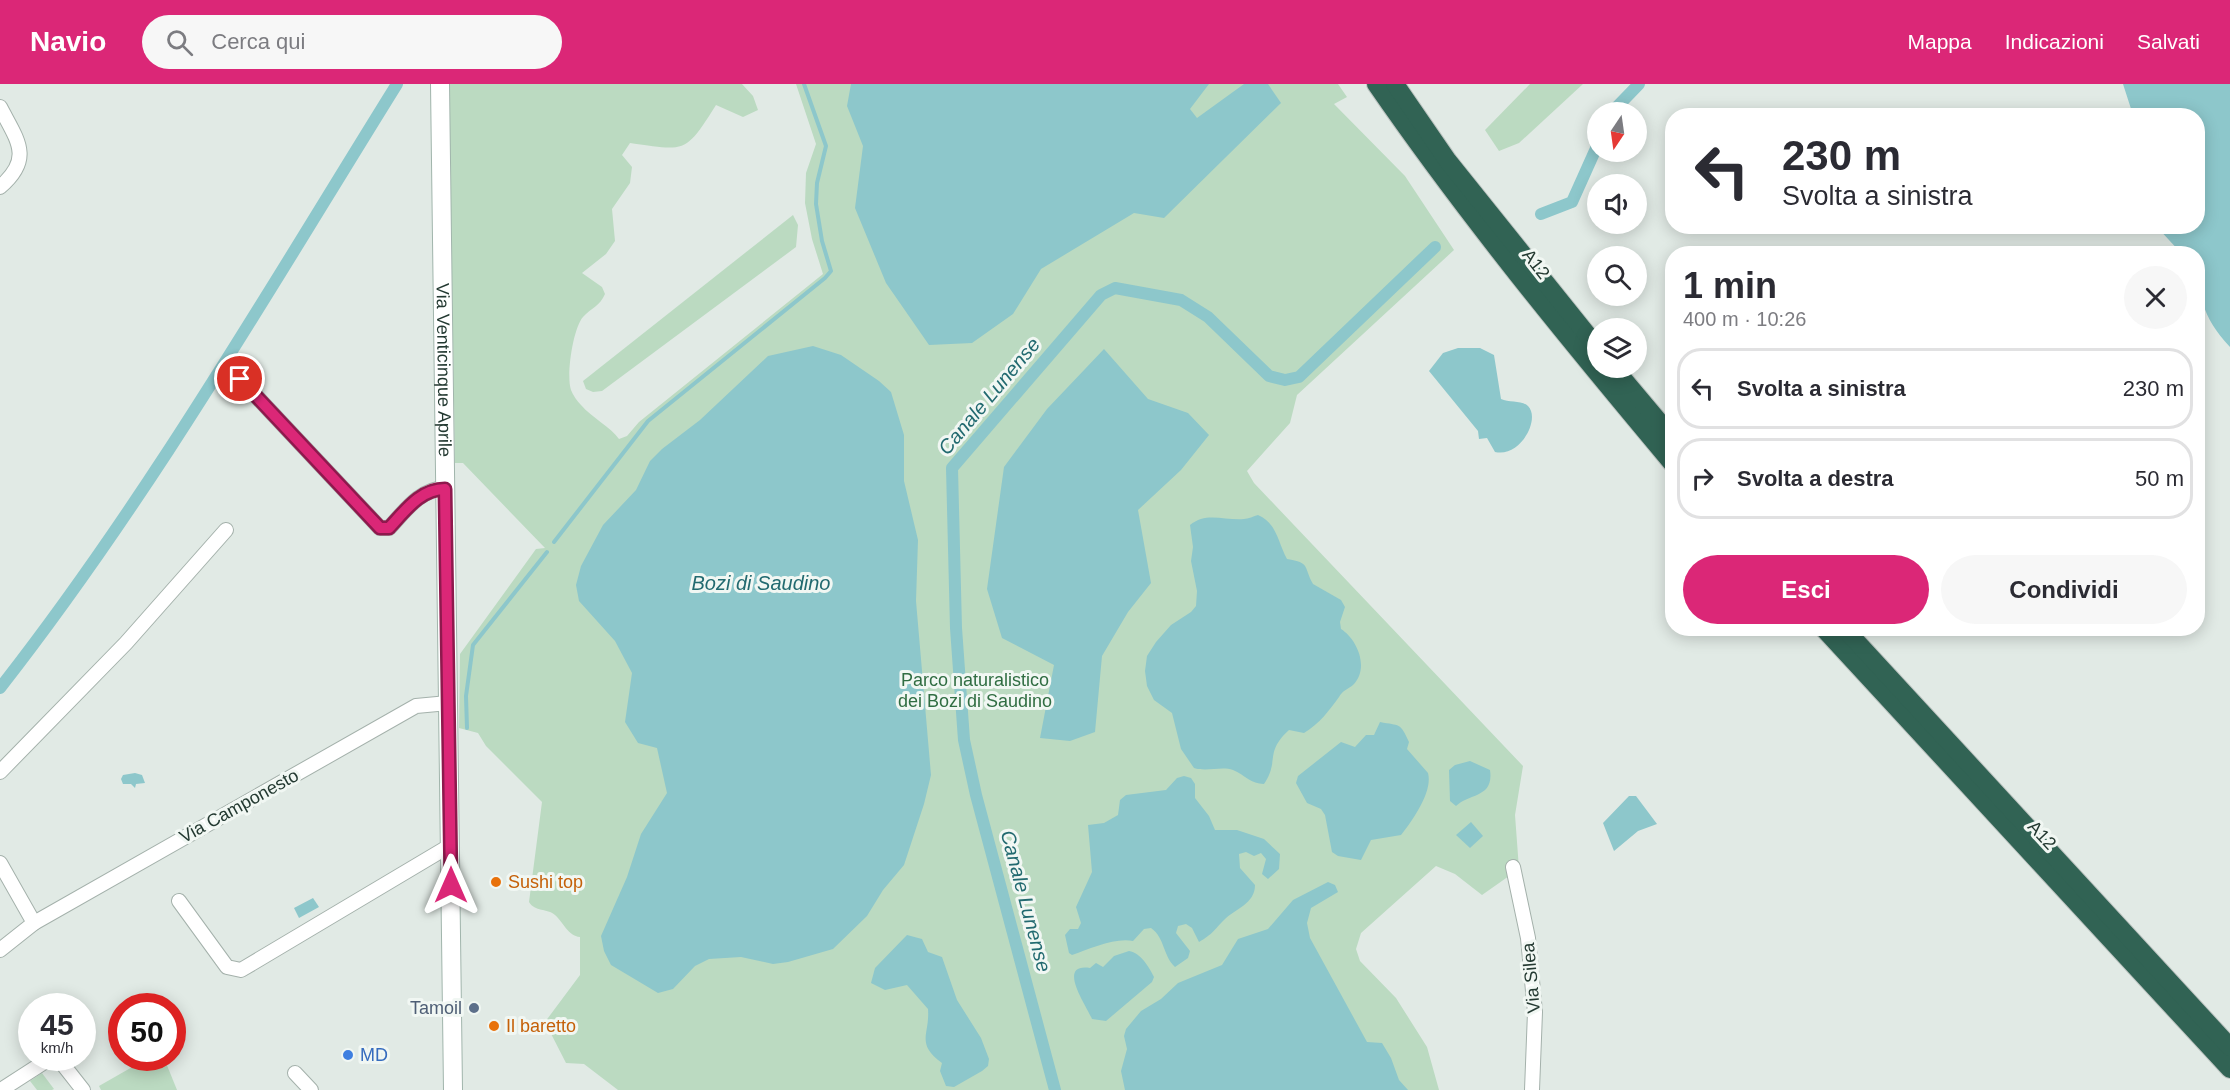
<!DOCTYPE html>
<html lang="it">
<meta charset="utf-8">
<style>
body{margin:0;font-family:Helvetica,sans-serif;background:#f7f7f7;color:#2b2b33;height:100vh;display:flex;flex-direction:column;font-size:22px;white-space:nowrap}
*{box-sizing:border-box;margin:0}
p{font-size:20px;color:#7c7c81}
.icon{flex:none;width:33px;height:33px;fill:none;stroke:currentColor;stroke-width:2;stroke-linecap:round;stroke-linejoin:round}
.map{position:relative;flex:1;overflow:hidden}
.sheet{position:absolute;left:1665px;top:162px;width:540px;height:390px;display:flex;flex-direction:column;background:#fff;border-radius:24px;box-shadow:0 3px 15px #0003}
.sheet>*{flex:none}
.guide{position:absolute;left:1665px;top:24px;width:540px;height:126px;border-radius:24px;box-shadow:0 3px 15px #0003;background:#fff;color:#2b2b33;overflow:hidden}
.needle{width:39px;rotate:193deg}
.tools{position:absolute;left:1587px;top:18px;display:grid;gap:12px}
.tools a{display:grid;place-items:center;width:60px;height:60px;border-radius:50%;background:#fff;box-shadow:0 3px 15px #0003;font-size:30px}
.speed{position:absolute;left:18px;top:909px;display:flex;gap:12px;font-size:30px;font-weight:700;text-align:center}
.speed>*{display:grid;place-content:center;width:78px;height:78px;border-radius:50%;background:#fff;box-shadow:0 3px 15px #0003;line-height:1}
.speed small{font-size:15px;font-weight:400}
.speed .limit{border:9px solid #d22;background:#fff;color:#111}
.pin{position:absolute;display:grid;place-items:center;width:51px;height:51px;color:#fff;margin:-26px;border:3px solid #fff;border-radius:50%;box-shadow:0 2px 6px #0007}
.me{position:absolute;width:66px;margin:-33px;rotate:0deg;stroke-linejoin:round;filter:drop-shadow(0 0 4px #0008)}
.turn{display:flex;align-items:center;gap:21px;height:126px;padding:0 18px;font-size:27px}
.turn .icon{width:78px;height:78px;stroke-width:2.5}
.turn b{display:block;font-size:42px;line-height:51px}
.round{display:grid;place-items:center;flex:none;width:63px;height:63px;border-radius:32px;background:#f7f7f7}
.summary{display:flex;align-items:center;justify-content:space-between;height:102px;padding:0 18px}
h1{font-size:36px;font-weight:800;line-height:45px}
.cta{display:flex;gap:12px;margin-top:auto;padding:12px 18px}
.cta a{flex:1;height:69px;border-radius:36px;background:#db2777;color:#fff;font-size:24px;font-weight:800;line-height:69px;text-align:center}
.cta a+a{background:#f7f7f7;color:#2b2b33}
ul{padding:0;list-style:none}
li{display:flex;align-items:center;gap:18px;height:81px;margin:0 12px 9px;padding:0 6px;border:3px solid #e1e1e2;border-radius:24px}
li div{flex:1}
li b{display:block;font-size:22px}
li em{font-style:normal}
header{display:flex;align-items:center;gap:36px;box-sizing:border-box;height:84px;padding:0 30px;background:#db2777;color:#fff}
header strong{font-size:28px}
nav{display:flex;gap:33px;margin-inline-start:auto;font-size:21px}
.search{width:420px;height:54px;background:#f7f7f7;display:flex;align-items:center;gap:15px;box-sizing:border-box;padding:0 21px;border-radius:33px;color:#7c7c81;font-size:22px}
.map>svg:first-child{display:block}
.green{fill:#bbdac1}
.water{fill:#8dc7cb}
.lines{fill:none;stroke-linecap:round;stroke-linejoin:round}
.stream{stroke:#8dc7cb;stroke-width:4}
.canal{stroke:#8dc7cb;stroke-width:12}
.street-casing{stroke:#a4b1ab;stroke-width:16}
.secondary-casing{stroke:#a1b5ac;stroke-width:20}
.highway-casing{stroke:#bdc4c1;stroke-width:20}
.street{stroke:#fff;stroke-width:14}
.secondary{stroke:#fff;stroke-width:18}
.highway{stroke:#316354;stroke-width:18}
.route-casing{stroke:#8e194d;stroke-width:15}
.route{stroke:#db2777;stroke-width:10}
.food-dot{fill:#e8710a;stroke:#f1f7f3;stroke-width:2}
.service-dot{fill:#5c6f8a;stroke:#f1f7f3;stroke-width:2}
.shop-dot{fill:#3f7fe0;stroke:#f1f7f3;stroke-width:2}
.labels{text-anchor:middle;stroke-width:6;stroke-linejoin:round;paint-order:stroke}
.street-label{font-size:18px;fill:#233931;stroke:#f1f7f3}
.park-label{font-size:18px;fill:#306d42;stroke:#f1f7f3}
.food-label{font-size:18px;fill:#c56008;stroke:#f1f7f3;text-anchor:start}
.service-label{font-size:18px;fill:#4e5e75;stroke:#f1f7f3;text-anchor:end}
.shop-label{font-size:18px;fill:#366cbe;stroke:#f1f7f3;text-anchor:start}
.water-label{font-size:20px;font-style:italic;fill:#226a70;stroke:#f1f7f3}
</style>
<header>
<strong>Navio</strong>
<div class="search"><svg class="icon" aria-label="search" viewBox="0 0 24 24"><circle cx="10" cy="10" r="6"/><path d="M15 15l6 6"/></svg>Cerca qui</div>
<nav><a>Mappa</a><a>Indicazioni</a><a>Salvati</a></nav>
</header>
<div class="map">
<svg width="2230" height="1006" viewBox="0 0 2230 1006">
<rect width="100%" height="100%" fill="#e1eae5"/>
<g class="green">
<path d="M449,0H742L753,12L758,26L743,33L716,21C685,70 686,67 630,59L622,71L632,83L630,99L612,125L615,157L606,170L582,189L602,203L605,210C600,222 591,224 583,233C573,244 566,292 571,306C573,311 577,317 581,321C592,334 611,343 619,355L627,352L639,338L823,190L812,155L805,119L806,89L816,60L796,0H1338L1347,13L1334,20L1405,92L1454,166L1297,311L1290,339L1247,387L1254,399L1523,682L1515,731L1519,785L1482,811L1455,790L1436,782L1361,849L1356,865L1360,877L1396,914L1427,963L1439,1006H618L584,980L566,979L545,938L580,891V853C568,852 564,839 555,831C547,824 535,828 529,818L542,718L486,662L478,649L459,644L460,570L536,465L545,464L463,379H455Z"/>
<path d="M1530,0H1583L1519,59L1499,67L1485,46Z"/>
<path d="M793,131L798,141L796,163L602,307L593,308L586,305L583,297Z"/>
<path d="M148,974H164L177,1006H101L99,1002Z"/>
<path d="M42,989L54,1005L52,1006H37L30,997Z"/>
</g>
<g class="water">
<path d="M851,0H1209L1190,25L1197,34L1244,0H1268L1281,19L1164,134L1134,129L1041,185L1013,230L972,259L929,261L886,199L855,124L863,62L847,22Z"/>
<path d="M2123,0H2230V263C2201,232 2198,210 2198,170L2181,169L2157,143L2198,142V32L2133,31Z"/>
<path d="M813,262L841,271L879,297L891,308L904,351V397L918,456L916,517L931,691L924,720L904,781L883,806L867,832L833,865L788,878L773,880L741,873L709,875L695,882L673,905L658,909L611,881L604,867L601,852L627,793L641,750L667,709L657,664L638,659L625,638L632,589L615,557L579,517L576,501L581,482L603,441L636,406L650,377L662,365L700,336L768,272Z"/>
<path d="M1458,264H1480L1494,271L1501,315C1509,319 1522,316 1528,322C1541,335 1520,374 1495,368L1487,354L1479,355L1478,347L1429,287L1443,269Z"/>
<path d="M1104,265L1148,315L1188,329L1209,351L1181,386L1138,426L1151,499L1128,528L1102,572L1095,648L1070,657L1040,654L1054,581L1002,554L987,505L1004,383L1047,325Z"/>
<path d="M1258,431C1277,439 1278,459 1287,475C1311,479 1303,482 1313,500L1341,516L1345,523L1340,538L1341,545C1357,555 1370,584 1353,601C1348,605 1342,607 1339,613C1328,628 1320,639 1304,649L1289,646C1264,669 1280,676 1264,700C1251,700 1245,691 1233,686C1222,682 1206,688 1194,684L1181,665L1172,629L1154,616L1147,602L1145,587L1147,572L1156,558L1171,541L1191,528L1196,522L1197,507L1191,477L1193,463L1190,441C1206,427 1226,437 1244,435C1248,435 1254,432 1258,431Z"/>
<path d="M1380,638C1400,642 1400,638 1409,658L1407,665L1428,689C1433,707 1413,736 1401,751L1371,756L1361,776L1338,772L1332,768L1325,731L1321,725L1307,719L1296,699L1298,692L1341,658L1355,663L1366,651H1374Z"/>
<path d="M1470,677L1490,686C1494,714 1470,709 1456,722L1450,717L1449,686L1455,681Z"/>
<path d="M135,689L142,691L145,699L136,700L135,704L131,700H123L121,695L123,691Z"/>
<path d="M1184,692L1191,694L1195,700V714L1209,732L1215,746H1237L1264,755L1280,770L1279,785L1268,795L1262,790L1266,775L1261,769L1254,772L1246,768L1239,770L1240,784L1255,801C1255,820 1235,825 1224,836C1214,846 1213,850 1199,858L1192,844L1186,840L1178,842L1176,849L1190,867L1188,874L1175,883C1163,872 1165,854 1151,844L1144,845L1133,857C1116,853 1089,865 1072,871L1069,869L1065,851L1070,845H1078L1081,839L1076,823L1092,788L1088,741L1104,739L1118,731L1120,716L1126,711L1166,706L1177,694Z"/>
<path d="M1629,712H1636L1657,740L1638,747L1614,767L1603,739Z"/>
<path d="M1471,738L1483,752L1470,764L1456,751Z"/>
<path d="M1328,798L1335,801L1338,808L1311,824L1307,839L1310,854L1367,958L1382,959L1391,974L1399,996L1408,1006H1125L1121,987L1127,965L1124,952L1126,945L1141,927L1161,915L1178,899L1222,881L1238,855L1268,845L1293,816Z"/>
<path d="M313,814L319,823L299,834L294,824Z"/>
<path d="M907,851L922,855L928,868L942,873L957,916L981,954L989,975L988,982L982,987L954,1003L946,1002L940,987L942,979C915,959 930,951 928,925L907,901L885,906L871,899L875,884Z"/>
<path d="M1129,867C1141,869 1149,883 1154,893L1152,898L1106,937L1092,935C1086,921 1056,879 1090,884L1096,879L1103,883L1114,872Z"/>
</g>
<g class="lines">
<g class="stream">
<path d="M554,458L648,337L825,194L831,187L822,157L816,120L817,99L826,62L804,0"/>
<path d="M467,644L466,612L473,561L547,468"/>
</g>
<g class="canal">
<path d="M1612,28L1639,0"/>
<path d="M1541,130L1572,118L1598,60"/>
<path d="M0,604C148,415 270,204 397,0"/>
<path d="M1055,1006L976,711L964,656L956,544L952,384L1101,211L1115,204L1181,216L1208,233L1269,292L1285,296L1299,293L1435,163"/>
</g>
<defs>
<g id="street">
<path d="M0,23C17,56 34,74 0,103"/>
<path d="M240,295L380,444H389C405,427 420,405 445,404"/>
<path d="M0,688L126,559L226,446"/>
<path d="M0,779L34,839L0,866"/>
<path d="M1513,783L1528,854L1535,928L1532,1006"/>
<path d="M179,817L227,883L241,886L451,761"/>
<path d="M34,839L416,622L448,619"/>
<path d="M295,989L311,1006"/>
<path d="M1,1006L49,975L61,978L83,1006"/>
</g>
<g id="secondary">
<path id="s1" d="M440,0L453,1006"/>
</g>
<g id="highway">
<path d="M1376,0C1467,132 1569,256 1672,379"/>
<path d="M1395,0L1448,77L1598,264"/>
<path d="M1614,284L1672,353"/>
<path d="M1823,544L2230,985"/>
<path d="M1844,544L2230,963"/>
</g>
</defs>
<use href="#street" class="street-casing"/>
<use href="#secondary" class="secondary-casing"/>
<use href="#highway" class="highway-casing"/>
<use href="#street" class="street"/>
<use href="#secondary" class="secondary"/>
<use href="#highway" class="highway"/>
</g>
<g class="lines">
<defs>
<path id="route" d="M240,295L380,444H389C405,427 420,405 445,405L451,801"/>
</defs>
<use href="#route" class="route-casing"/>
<use href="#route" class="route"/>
</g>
<g class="food-dot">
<circle cx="496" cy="798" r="6"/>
<circle cx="494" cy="942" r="6"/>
</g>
<circle class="service-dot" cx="474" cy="924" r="6"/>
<circle class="shop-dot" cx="348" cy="971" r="6"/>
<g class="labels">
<g class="street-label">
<text transform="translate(1536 180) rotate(52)" y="6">A12</text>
<text dy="6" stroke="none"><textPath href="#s1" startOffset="286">Via Venticinque Aprile</textPath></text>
<text transform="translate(239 722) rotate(-29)" y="6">Via Camponesto</text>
<text transform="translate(2042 751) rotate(47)" y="6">A12</text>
<text transform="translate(1531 894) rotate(-95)" y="6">Via Silea</text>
</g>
<g class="park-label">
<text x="975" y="602">Parco naturalistico<tspan x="975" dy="21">dei Bozi di Saudino</tspan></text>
</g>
<g class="food-label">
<text x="508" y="804">Sushi top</text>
<text x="506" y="948">Il baretto</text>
</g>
<g class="service-label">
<text x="462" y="930">Tamoil</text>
</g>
<g class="shop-label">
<text x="360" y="977">MD</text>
</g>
<g class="water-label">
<text transform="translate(989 312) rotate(-50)" y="7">Canale Lunense</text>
<text x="761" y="506">Bozi di Saudino</text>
<text transform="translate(1026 817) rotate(75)" y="7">Canale Lunense</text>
</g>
</g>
</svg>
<div class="tools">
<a><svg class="needle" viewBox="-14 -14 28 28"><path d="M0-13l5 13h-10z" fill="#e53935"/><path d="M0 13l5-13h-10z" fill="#7c7c81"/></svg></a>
<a><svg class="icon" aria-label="sound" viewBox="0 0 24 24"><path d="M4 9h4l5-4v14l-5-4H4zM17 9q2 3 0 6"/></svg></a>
<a><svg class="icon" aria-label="search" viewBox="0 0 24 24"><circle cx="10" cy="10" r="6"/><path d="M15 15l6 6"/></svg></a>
<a><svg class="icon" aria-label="layers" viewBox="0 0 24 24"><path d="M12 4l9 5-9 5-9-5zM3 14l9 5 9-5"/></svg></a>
</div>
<div class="speed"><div>45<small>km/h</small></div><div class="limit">50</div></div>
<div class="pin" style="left:240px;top:295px;background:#d93025"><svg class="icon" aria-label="arrive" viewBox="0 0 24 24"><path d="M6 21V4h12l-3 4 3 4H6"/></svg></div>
<svg class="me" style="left:451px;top:801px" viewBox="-20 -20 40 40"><path d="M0-17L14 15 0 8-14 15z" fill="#db2777" stroke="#fff" stroke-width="4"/></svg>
<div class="guide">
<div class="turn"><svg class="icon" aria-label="left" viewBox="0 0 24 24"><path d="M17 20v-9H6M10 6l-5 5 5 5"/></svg><div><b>230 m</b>Svolta a sinistra</div></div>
</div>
<section class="sheet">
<div class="summary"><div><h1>1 min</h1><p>400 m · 10:26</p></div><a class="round"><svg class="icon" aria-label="close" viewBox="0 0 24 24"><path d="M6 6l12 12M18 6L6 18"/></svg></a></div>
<ul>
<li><svg class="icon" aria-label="left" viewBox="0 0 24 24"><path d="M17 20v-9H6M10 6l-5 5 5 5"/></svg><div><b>Svolta a sinistra</b></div><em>230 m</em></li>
<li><svg class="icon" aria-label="right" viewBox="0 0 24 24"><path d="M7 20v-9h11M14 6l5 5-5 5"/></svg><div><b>Svolta a destra</b></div><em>50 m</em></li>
</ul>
<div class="cta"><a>Esci</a><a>Condividi</a></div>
</section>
</div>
